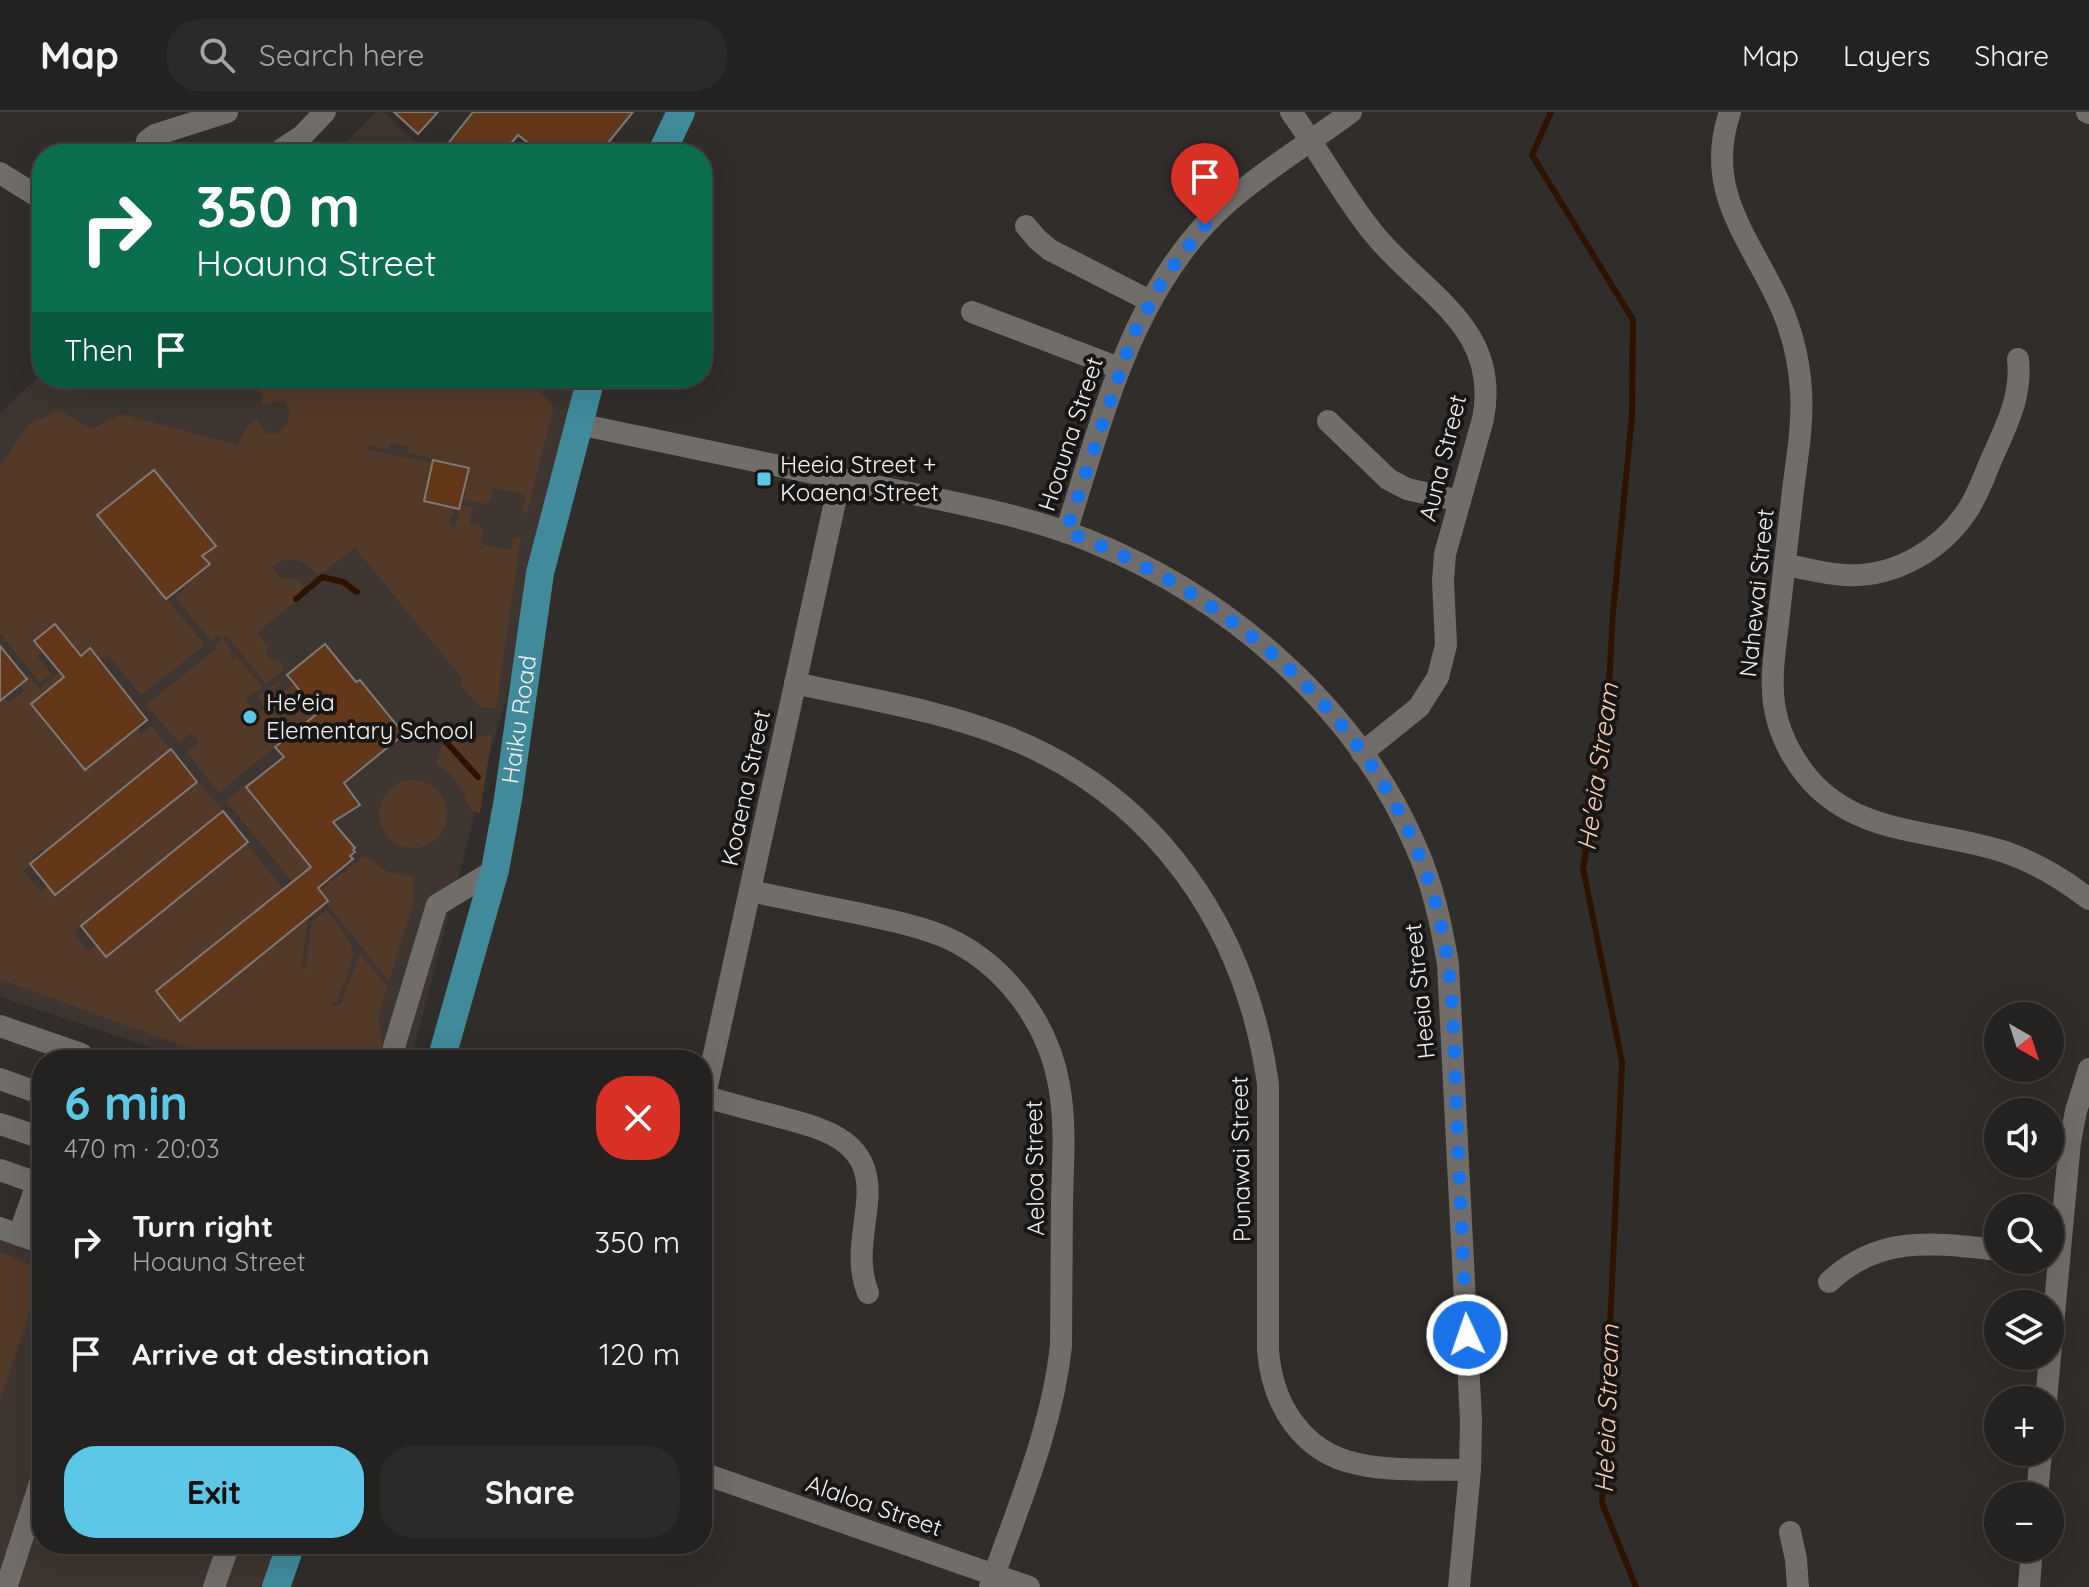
<!DOCTYPE html>
<meta charset="utf-8">
<style>
body{margin:0;font-family:Quicksand,sans-serif;background:#2c2a29;color:#f1f3f6;height:100vh;display:flex;flex-direction:column;font-size:30px;white-space:nowrap}
*{box-sizing:border-box;margin:0}
p{font-size:26px;color:#a3a4a5}
.icon{flex:none;width:44px;height:44px;fill:none;stroke:currentColor;stroke-width:2;stroke-linecap:round;stroke-linejoin:round}
.map{position:relative;flex:1;overflow:hidden}
.drawer{position:absolute;left:32px;top:938px;width:680px;height:504px;display:flex;flex-direction:column;background:#242220;border-radius:32px;box-shadow:0 8px 32px #0002,0 0 0 2px #413f3e}
.drawer>*{flex:none}
.top-card{position:absolute;left:32px;top:32px;width:680px;height:244px;border-radius:32px;box-shadow:0 8px 32px #0002,0 0 0 2px #413f3e;background:#0b6e4f;color:#fff;overflow:hidden}
.needle{width:52px;rotate:141deg}
.fabs{position:absolute;left:1984px;top:890px;display:grid;gap:16px}
.fabs a{display:grid;place-items:center;width:80px;height:80px;border-radius:50%;background:#242220;box-shadow:0 8px 32px #0002,0 0 0 2px #413f3e;font-size:40px}
.pin{position:absolute;display:grid;place-items:center;width:68px;height:68px;color:#fff;margin:-82px -34px;border-radius:50% 50% 50% 0;rotate:-45deg;box-shadow:0 0 8px #0007}
.pin .icon{rotate:45deg}
.me{position:absolute;width:88px;margin:-44px;rotate:357deg;stroke-linejoin:round;filter:drop-shadow(0 0 6px #0008)}
.turn{display:flex;align-items:center;gap:28px;height:168px;padding:0 32px;font-size:36px}
.turn .icon{width:104px;height:104px;stroke-width:2.5}
.turn b{display:block;font-size:56px;line-height:68px}
.then{display:flex;align-items:center;height:76px;padding:0 32px;background:#0003;gap:16px;font-size:30px}
.round{display:grid;place-items:center;flex:none;width:84px;height:84px;border-radius:32px;background:#2c2a29}
.head{display:flex;align-items:center;justify-content:space-between;height:136px;padding:0 32px}
h1{font-size:48px;font-weight:700;line-height:60px;color:#5cc7e7}
.action{display:flex;gap:16px;margin-top:auto;padding:16px 32px}
.action a{flex:1;height:92px;border-radius:32px;background:#5cc7e7;color:#111;font-size:32px;font-weight:700;line-height:92px;text-align:center}
.action a+a{background:#2c2a29;color:#f1f3f6}
ul{padding:0;list-style:none}
li{display:flex;align-items:center;gap:24px;height:112px;padding:0 32px}
li div{flex:1}
li b{display:block;font-size:30px}
li em{font-style:normal}
header{display:flex;align-items:center;gap:48px;box-sizing:border-box;height:112px;padding:0 40px;background:#242220;border-bottom:2px solid #413f3e}
header strong{font-size:38px}
nav{display:flex;gap:44px;margin-inline-start:auto;font-size:28px}
.search{width:560px;height:72px;background:#2c2a29;display:flex;align-items:center;gap:20px;box-sizing:border-box;padding:0 28px;border-radius:32px;color:#a3a4a5;font-size:30px}
.map>svg:first-child{display:block}
.built{fill:#3e3530}
.green{fill:#533927}
.lines{fill:none;stroke-linecap:round;stroke-linejoin:round}
.stream{stroke:#2f1100;stroke-width:6}
.building{fill:#623818;stroke:#7d7a78;stroke-width:2}
.minor{stroke:#716d6b;stroke-width:22}
.major{stroke:#408a9c;stroke-width:28}
.route{stroke:#1a73e8;stroke-width:14;stroke-dasharray:0 25.2}
.poi-dot{fill:#5cc7e7;stroke:#171615;stroke-width:3}
.labels{text-anchor:middle;stroke-width:8;stroke-linejoin:round;paint-order:stroke}
.street-label{font-size:24px;fill:#f2f0ef;stroke:#171615}
.poi-label{font-size:24px;fill:#f2f0ef;stroke:#171615;text-anchor:start}
.water-label{font-size:26px;font-style:italic;fill:#f9cdb0;stroke:#171615}
</style>
<header>
<strong>Map</strong>
<div class="search"><svg class="icon" aria-label="search" viewBox="0 0 24 24"><circle cx="10" cy="10" r="6"/><path d="M15 15l6 6"/></svg>Search here</div>
<nav><a>Map</a><a>Layers</a><a>Share</a></nav>
</header>
<div class="map">
<svg width="2089" height="1475" viewBox="0 0 2089 1475">
<rect width="100%" height="100%" fill="#302d2b"/>
<g class="built">
<path d="M376,0H385L427,42H334Z"/>
<path d="M42,262V266H577L505,591L496,620L411,948H188L0,885V301Z"/>
<path d="M0,1126L42,1142V1432H277L261,1475H0Z"/>
</g>
<g class="green">
<path d="M253,266H532L531,271L554,294L527,401L521,400L526,385L517,380L493,376L491,387L486,392L462,388L469,355L407,341L408,335L391,331L389,338L367,333V337L432,351L424,389L455,395L453,404L448,408L454,418L461,393L473,395L470,411L480,414L483,420L481,432L511,438L513,427L521,424L496,596L481,595L461,574L462,566L355,436L319,464C304,448 291,441 272,455L282,467C293,465 298,467 305,475L294,485L296,489L257,521L269,536L265,540L274,550L279,547L285,557L266,572L227,524L223,527L233,540L230,544L233,546L236,544L263,576L247,585V590L257,601L265,597L258,585L287,563L274,577L279,583L293,572L317,600L219,681L187,640L199,630L192,621L179,631L146,593L216,537L214,533L222,526L219,523L211,529L175,485L184,477L182,475L209,453L203,444L216,433L154,357L97,403L205,533L141,583L108,543L101,548L90,536L81,543L82,548L55,512L34,528L43,538L37,544L51,562L40,571L0,521V355L28,313L59,298L92,317L122,302L237,333L248,314L256,307L266,321L276,322L285,315L290,302L285,289L262,292V279L250,277Z"/>
<path d="M72,551L77,554L31,592L84,657L132,621L133,611L141,622L152,614L171,638L46,740L42,738L34,744L35,748L24,759L40,779L47,774L55,783L197,669L224,699L74,820L88,839L96,833L107,845L246,731L283,777L157,879L180,909L322,794L323,796L308,808L301,855L306,857L311,811L326,798C362,843 357,837 337,889L331,891L334,895L341,892L360,842L387,875L378,906L386,948H221L0,867V582L10,590L24,579L19,573L27,567L26,565L28,563L39,576Z"/>
<path d="M492,623L480,701C465,698 468,687 461,676C455,665 446,658 436,652L441,636L448,628Z"/>
<circle cx="413" cy="702" r="34"/>
<path d="M244,673L321,767L314,772L304,760L292,770L226,689Z"/>
<path d="M365,744L388,760L414,765V788L389,869L326,791L329,789L320,778Z"/>
<path d="M0,1140L42,1157V1165L0,1288Z"/>
</g>
<g class="lines">
<g class="stream">
<path d="M1551,0L1532,43L1633,208L1632,304L1613,500L1606,628L1583,756L1622,950L1602,1391L1636,1475"/>
<path d="M296,487L322,465L343,470L357,480"/>
<path d="M446,630L478,665"/>
</g>
</g>
<g class="building">
<path d="M394,0H438L418,22Z"/>
<path d="M473,0H633L599,42H542L518,23L502,42H456L446,34Z"/>
<path d="M433,348L469,356L459,397L424,389Z"/>
<path d="M154,358L216,434L202,444L210,452L166,487L97,403Z"/>
<path d="M55,512L81,544L90,536L147,608L85,658L31,592L64,565L34,529Z"/>
<path d="M325,532L356,570L360,568L404,622L344,671L360,693L333,710L355,736L353,738L355,740L350,744L353,747L318,776L328,789L180,909L156,879L311,755L246,675L284,645L275,635L318,601L287,563Z"/>
<path d="M0,534L27,567L0,589Z"/>
<path d="M171,637L197,670L55,783L30,752Z"/>
<path d="M223,699L248,730L106,845L81,814Z"/>
</g>
<g class="lines">
<g class="minor">
<path d="M1291,0C1320,40 1343,84 1374,122C1424,183 1501,215 1483,307L1445,442L1443,469L1446,533L1438,565L1419,595L1362,641"/>
<path d="M1730,0C1705,73 1743,118 1774,180C1790,211 1799,245 1801,279C1803,309 1798,340 1794,370C1789,414 1784,458 1779,502C1776,532 1770,562 1774,592C1778,618 1790,643 1806,663C1855,725 1937,717 2005,740C2037,751 2063,767 2089,787"/>
<path d="M2087,0L2089,1"/>
<path d="M144,42L147,29L155,23L227,0"/>
<path d="M275,42L302,24L325,0"/>
<path d="M0,61L42,87"/>
<path d="M1026,114L1037,127L1050,138L1150,189"/>
<path d="M972,200L1119,256"/>
<path d="M1328,309L1388,367L1407,377L1460,389"/>
<path d="M578,312C679,333 779,354 880,375C950,390 1023,402 1090,429C1230,486 1356,595 1416,735C1433,773 1441,812 1448,852L1471,1309L1470,1358L1459,1475"/>
<path d="M1066,420C1104,303 1132,175 1228,90C1266,57 1311,30 1351,0"/>
<path d="M1785,453C1805,456 1825,462 1845,463C1895,466 1943,437 1969,396C1979,380 1985,362 1992,346C2007,312 2022,284 2018,247"/>
<path d="M795,571C866,587 940,598 1007,625C1157,684 1246,816 1268,972V1238C1272,1292 1302,1341 1358,1352C1394,1360 1434,1357 1470,1358"/>
<path d="M750,779C785,786 821,794 857,801C887,808 917,813 945,825C1004,851 1048,910 1059,973C1066,1010 1063,1050 1062,1088C1062,1137 1061,1186 1061,1234C1052,1318 1017,1396 990,1475"/>
<path d="M0,914L81,942L79,948"/>
<path d="M399,948L394,935L437,793L495,758"/>
<path d="M0,967L42,982"/>
<path d="M705,985C728,991 752,998 776,1004C824,1017 874,1027 867,1091C864,1123 856,1150 868,1181"/>
<path d="M702,997L840,367"/>
<path d="M0,1012L42,1026"/>
<path d="M0,1058L37,1071"/>
<path d="M0,1116L42,1131"/>
<path d="M19,1123L42,1058"/>
<path d="M1829,1170C1879,1122 1935,1131 1998,1138"/>
<path d="M2046,1288L2070,1030L2076,999L2089,957"/>
<path d="M702,1361L1029,1475"/>
<path d="M2037,1384L2041,1340"/>
<path d="M1790,1420L1796,1447L1798,1475"/>
<path d="M0,1473H7L42,1365"/>
<path d="M214,1475L229,1432"/>
<path d="M2029,1475L2032,1436"/>
</g>
<g class="major">
<path d="M661,42L681,0"/>
<path id="s1" d="M441,948L495,758L508,687L540,461L591,266"/>
<path d="M276,1475L291,1432"/>
</g>
</g>
<g class="lines">
<path class="route" d="M1205,113L1164,166L1132,225L1066,420C1243,485 1405,632 1443,823C1454,876 1454,932 1456,986C1459,1065 1463,1144 1467,1223"/>
</g>
<g class="poi-dot">
<rect x="756" y="359" width="16" height="16" rx="4"/>
<circle cx="250" cy="605" r="8"/>
</g>
<g class="labels">
<g class="street-label">
<text transform="translate(1071 322) rotate(-72)" y="8">Hoauna Street</text>
<text transform="translate(1443 346) rotate(-76)" y="8">Auna Street</text>
<text transform="translate(1757 481) rotate(-84)" y="8">Nahewai Street</text>
<text dy="8" stroke="none"><textPath href="#s1" startOffset="350">Haiku Road</textPath></text>
<text transform="translate(746 676) rotate(-78)" y="8">Koaena Street</text>
<text transform="translate(1420 879) rotate(-96)" y="8">Heeia Street</text>
<text transform="translate(1241 1047) rotate(-91)" y="8">Punawai Street</text>
<text transform="translate(1035 1056) rotate(-91)" y="8">Aeloa Street</text>
<text transform="translate(874 1394) rotate(19)" y="8">Alaloa Street</text>
</g>
<g class="poi-label">
<text x="780" y="361">Heeia Street +<tspan x="780" dy="28">Koaena Street</tspan></text>
<text x="266" y="599">He'eia<tspan x="266" dy="28">Elementary School</tspan></text>
</g>
<g class="water-label">
<text transform="translate(1598 655) rotate(-82)" y="9">He'eia Stream</text>
<text transform="translate(1607 1297) rotate(-88)" y="9">He'eia Stream</text>
</g>
</g>
</svg>
<div class="fabs">
<a><svg class="needle" viewBox="-14 -14 28 28"><path d="M0-13l5 13h-10z" fill="#e53935"/><path d="M0 13l5-13h-10z" fill="#a3a4a5"/></svg></a>
<a><svg class="icon" aria-label="sound" viewBox="0 0 24 24"><path d="M4 9h4l5-4v14l-5-4H4zM17 9q2 3 0 6"/></svg></a>
<a><svg class="icon" aria-label="search" viewBox="0 0 24 24"><circle cx="10" cy="10" r="6"/><path d="M15 15l6 6"/></svg></a>
<a><svg class="icon" aria-label="layers" viewBox="0 0 24 24"><path d="M12 4l9 5-9 5-9-5zM3 14l9 5 9-5"/></svg></a>
<a>+</a>
<a>−</a>
</div>
<div class="pin" style="left:1205px;top:113px;background:#d93025"><svg class="icon" aria-label="arrive" viewBox="0 0 24 24"><path d="M6 21V4h12l-3 4 3 4H6"/></svg></div>
<svg class="me" style="left:1467px;top:1223px" viewBox="-20 -20 40 40"><circle r="17" fill="#1a73e8" stroke="#fff" stroke-width="3"/><path d="M0-11L8 9 0 5-8 9z" fill="#fff"/></svg>
<div class="top-card">
<div class="turn"><svg class="icon" aria-label="right" viewBox="0 0 24 24"><path d="M7 20v-9h11M14 6l5 5-5 5"/></svg><div><b>350 m</b>Hoauna Street</div></div>
<div class="then">Then<svg class="icon" aria-label="arrive" viewBox="0 0 24 24"><path d="M6 21V4h12l-3 4 3 4H6"/></svg></div>
</div>
<section class="drawer">
<div class="head"><div><h1>6 min</h1><p>470 m · 20:03</p></div><a class="round" style="background:#d93025;color:#fff"><svg class="icon" aria-label="close" viewBox="0 0 24 24"><path d="M6 6l12 12M18 6L6 18"/></svg></a></div>
<ul>
<li><svg class="icon" aria-label="right" viewBox="0 0 24 24"><path d="M7 20v-9h11M14 6l5 5-5 5"/></svg><div><b>Turn right</b><p>Hoauna Street</p></div><em>350 m</em></li>
<li><svg class="icon" aria-label="arrive" viewBox="0 0 24 24"><path d="M6 21V4h12l-3 4 3 4H6"/></svg><div><b>Arrive at destination</b></div><em>120 m</em></li>
</ul>
<div class="action"><a>Exit</a><a>Share</a></div>
</section>
</div>
